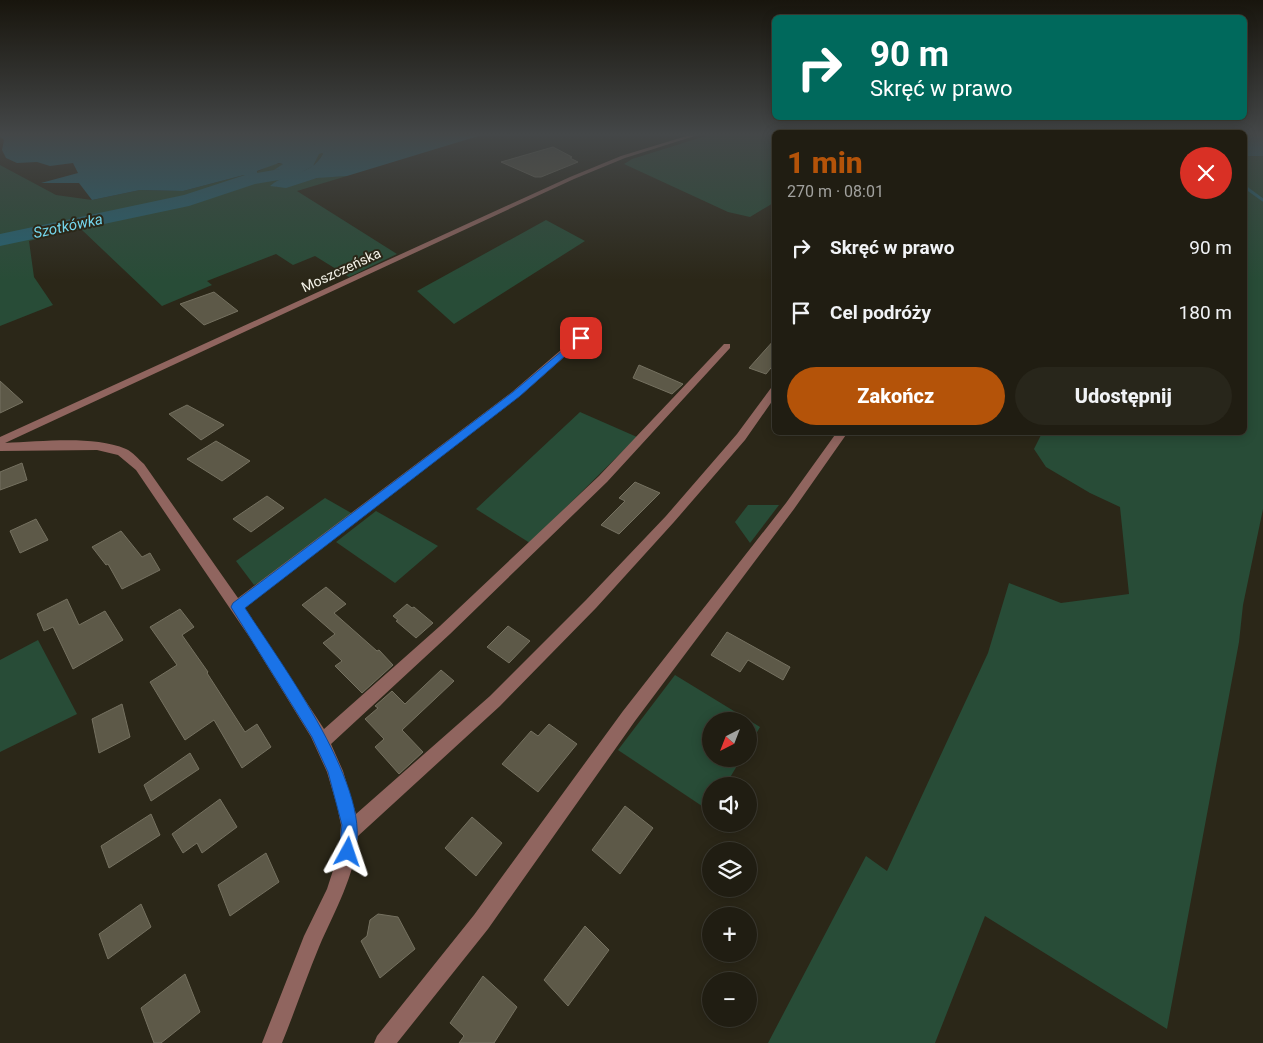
<!DOCTYPE html>
<html lang="pl">
<meta charset="utf-8">
<style>
body{margin:0;font-family:Roboto,sans-serif;background:#28261b;color:#f1f3f6;height:100vh;display:flex;flex-direction:column;font-size:19px;white-space:nowrap}
*{box-sizing:border-box;margin:0}
p{font-size:16px;color:#a2a29f}
.icon{flex:none;width:28px;height:28px;fill:none;stroke:currentColor;stroke-width:2;stroke-linecap:round;stroke-linejoin:round}
.map{position:relative;flex:1;overflow:hidden}
.details{position:absolute;left:772px;top:130px;width:475px;height:305px;display:flex;flex-direction:column;background:#201d12;border-radius:8px;box-shadow:0 2px 12px #0003,0 0 0 1px #3d3b32}
.details>*{flex:none}
.banner{position:absolute;left:772px;top:15px;width:475px;height:105px;border-radius:8px;box-shadow:0 2px 12px #0003,0 0 0 1px #3d3b32;background:#00695c;color:#fff;overflow:hidden}
.needle{width:32px;rotate:222deg}
.fabs{position:absolute;left:702px;top:712px;display:grid;gap:10px}
.fabs a{display:grid;place-items:center;width:55px;height:55px;border-radius:50%;background:#201d12;box-shadow:0 2px 12px #0003,0 0 0 1px #3d3b32;font-size:25px}
.pin{position:absolute;display:grid;place-items:center;width:42px;height:42px;color:#fff;margin:-21px;border-radius:10px;box-shadow:0 2px 8px #0006}
.me{position:absolute;width:55px;margin:-28px;rotate:5deg;stroke-linejoin:round;filter:drop-shadow(0 0 4px #0008)}
.turn{display:flex;align-items:center;gap:18px;height:105px;padding:0 15px;font-size:22px}
.turn .icon{width:65px;height:65px;stroke-width:2.5}
.turn b{display:block;font-size:35px;line-height:42px}
.round{display:grid;place-items:center;flex:none;width:52px;height:52px;border-radius:26px;background:#28261b}
.headline{display:flex;align-items:center;justify-content:space-between;height:85px;padding:0 15px}
h1{font-size:30px;font-weight:800;line-height:38px;color:#b45309}
.primary-button{display:flex;gap:10px;margin-top:auto;padding:10px 15px}
.primary-button a{flex:1;height:58px;border-radius:30px;background:#b45309;color:#fff;font-size:20px;font-weight:800;line-height:58px;text-align:center}
.primary-button a+a{background:#28261b;color:#f1f3f6}
ul{padding:0;list-style:none}
li{display:flex;align-items:center;gap:15px;height:65px;padding:0 15px}
li div{flex:1}
li b{display:block;font-size:19px}
li em{font-style:normal}
.map>svg:first-child{display:block}
.green{fill:#284c37}
.water{fill:#256472}
.lines{fill:none;stroke-linecap:round;stroke-linejoin:round}
.stream{stroke:#256472;stroke-width:3}
.river{fill:#256472;fill-rule:evenodd}
.building{fill:#5d5948;stroke:#757160}
.minor{fill:#90655f;fill-rule:evenodd}
.route{fill:#1a73e8;stroke:#114b97}
.labels{text-anchor:middle;stroke-width:4;stroke-linejoin:round;paint-order:stroke}
.far-street-label{font-size:14px;fill:#f4f2e8;stroke:#2b2718}
.far-water-label{font-size:15px;font-style:italic;fill:#74d5ec;stroke:#2b2718}
</style>
<div class="map">
<svg width="1263" height="1043" viewBox="0 0 1263 1043">
<rect width="100%" height="100%" fill="#2b2718"/>
<g class="green">
<path d="M712,134H775V202L750,217L728,212L624,164L632,159Z"/>
<path d="M312,151H319L323,154C312,172 294,175 276,182V187L322,177L347,176L297,191L397,254L349,277L315,256L293,265L276,254L207,281L212,285L162,306L82,230H74L29,241L34,277L53,305L0,326V165L56,195L92,200L140,190L183,191L244,175C258,175 270,161 284,164L275,170C291,169 299,159 312,151Z"/>
<path d="M1250,155L1263,156V509L1243,605L1239,642L1167,1029L985,916L935,1043H768L866,856L887,871L988,653L1009,583L1061,603L1129,594L1120,507L1090,493L1046,467L1034,449L1042,433L1245,432V156Z"/>
<path d="M546,220L585,241L454,324L417,291Z"/>
<path d="M580,412L637,437L530,543L476,509Z"/>
<path d="M325,498L353,514L265,580L254,585L236,561Z"/>
<path d="M748,505H779L750,543L735,522Z"/>
<path d="M376,511L438,546L395,583L336,542Z"/>
<path d="M38,640L77,714L0,752V660Z"/>
<path d="M675,675L760,727L749,746V721H711V759H741L725,786H711V812L618,750Z"/>
</g>
<g class="water">
<path d="M0,134H485L347,176L317,178L286,188L270,186C287,171 310,177 323,154L320,151C299,153 298,168 274,170L283,164L279,163L257,171V176L244,175L183,191L140,190L92,200L79,183H41L78,173L73,163L50,166L37,162L17,163L6,158L2,150L4,140L0,137Z"/>
<rect x="1245" y="134" width="18" height="22"/>
</g>
<g class="lines">
<path class="stream" d="M1245,187L1263,200"/>
<path class="river" d="M343,134H366L364,138L319,154L313,166L291,178L255,184L189,206L0,246V234L184,195L245,175L280,169L299,159L306,147Z"/>
</g>
<g class="building">
<path d="M553,147L572,157L570,158L578,162L541,177H535L501,162Z"/>
<path d="M214,292L238,311L204,325L180,304Z"/>
<path d="M775,339V363L766,374L749,368Z"/>
<path d="M639,365L683,384L672,394L633,378Z"/>
<path d="M0,381L23,402L0,413Z"/>
<path d="M187,405L224,425L201,440L169,414Z"/>
<path d="M216,441L250,461L222,481L187,459Z"/>
<path d="M22,463L27,480L0,490V472Z"/>
<path d="M635,482L660,493L619,534L601,525L625,501L619,498Z"/>
<path d="M267,496L284,508L251,532L233,519Z"/>
<path d="M36,519L48,540L20,553L10,531Z"/>
<path d="M121,531L142,557L150,553L160,570L122,589L108,564L106,565L92,547Z"/>
<path d="M326,587L346,604L334,613L377,651L379,650L393,665L362,693L335,666L342,661L323,643L335,634L302,605Z"/>
<path d="M67,599L79,625L105,611L123,640L73,669L53,627L44,631L37,614Z"/>
<path d="M407,604L412,608L414,607L433,623L416,638L396,621L398,620L393,616Z"/>
<path d="M180,609L194,627L182,635L208,672L207,673L245,732L257,724L271,747L242,768L214,720L185,740L150,682L177,665L150,627Z"/>
<path d="M508,626L530,641L509,663L487,647Z"/>
<path d="M727,632L790,667L783,680L748,660L740,672L711,655Z"/>
<path d="M441,670L454,681L402,730L423,752L399,774L375,747L384,739L365,719L378,708L375,706L392,691L405,704Z"/>
<path d="M122,704L130,737L99,753L92,719Z"/>
<path d="M549,724L577,744L538,792L502,764L531,731L538,736Z"/>
<path d="M190,753L199,769L151,801L144,785Z"/>
<path d="M220,799L237,827L202,853L197,843L183,853L172,834Z"/>
<path d="M625,806L653,828L620,874L592,850Z"/>
<path d="M151,814L160,835L109,868L101,846Z"/>
<path d="M472,817L502,843L476,876L445,848Z"/>
<path d="M266,853L279,882L230,916L218,885Z"/>
<path d="M141,904L151,927L108,959L99,934Z"/>
<path d="M378,914L398,917L415,949L380,978L361,941L367,936L370,920Z"/>
<path d="M585,926L609,950L568,1006L544,980Z"/>
<path d="M185,974L200,1012L161,1043H154L141,1008Z"/>
<path d="M483,976L517,1007L494,1043H459L464,1036L450,1023Z"/>
</g>
<g class="lines">
<g class="minor">
<path d="M693,134H701L625,158L574,179L5,443C41,442 92,435 126,449C133,452 138,459 144,464L238,598L512,392L590,325H596V329L520,396L245,608L324,729L440,626L599,476L724,344H730V348L607,482L450,634L331,744L343,771L356,814L490,696L586,600L666,516L737,434L771,388L775,387V397L745,440L674,522L596,608L500,706L358,836C355,876 335,910 319,947C306,978 295,1011 282,1043H262L304,936L327,889L339,852L341,825L337,806L327,772L311,737L250,638L136,470L118,455L97,450L0,451V437L570,177L621,156Z"/>
<path d="M837,432H848L794,509L635,721L488,929L397,1043H374L377,1036L474,915L623,711L786,503Z"/>
</g>
</g>
<linearGradient id="sky" x2="0" y2="1"><stop stop-color="#18150d"/><stop offset="0.48" stop-color="#444748"/><stop offset="1" stop-color="#444748" stop-opacity="0"/></linearGradient>
<rect width="1263" height="280" fill="url(#sky)"/>
<path class="route" d="M581,335L584,336V339L520,396L245,608C279,661 379,795 353,857L348,860L342,857L339,852L342,825L328,772L312,737L231,607L233,603L513,392Z"/>
<g class="labels">
<g class="far-street-label">
<text transform="translate(341 270) rotate(-25)" y="5">Moszczeńska</text>
</g>
<g class="far-water-label">
<text transform="translate(68 226) rotate(-12)" y="5">Szotkówka</text>
</g>
</g>
</svg>
<div class="fabs">
<a><svg class="needle" viewBox="-14 -14 28 28"><path d="M0-13l5 13h-10z" fill="#e53935"/><path d="M0 13l5-13h-10z" fill="#a2a29f"/></svg></a>
<a><svg class="icon" aria-label="sound" viewBox="0 0 24 24"><path d="M4 9h4l5-4v14l-5-4H4zM17 9q2 3 0 6"/></svg></a>
<a><svg class="icon" aria-label="layers" viewBox="0 0 24 24"><path d="M12 4l9 5-9 5-9-5zM3 14l9 5 9-5"/></svg></a>
<a>+</a>
<a>−</a>
</div>
<div class="pin" style="left:581px;top:338px;background:#d93025"><svg class="icon" aria-label="arrive" viewBox="0 0 24 24"><path d="M6 21V4h12l-3 4 3 4H6"/></svg></div>
<svg class="me" style="left:348px;top:852px" viewBox="-20 -20 40 40"><path d="M0-17L14 15 0 8-14 15z" fill="#1a73e8" stroke="#fff" stroke-width="4"/></svg>
<div class="banner">
<div class="turn"><svg class="icon" aria-label="right" viewBox="0 0 24 24"><path d="M7 20v-9h11M14 6l5 5-5 5"/></svg><div><b>90 m</b>Skręć w prawo</div></div>
</div>
<section class="details">
<div class="headline"><div><h1>1 min</h1><p>270 m · 08:01</p></div><a class="round" style="background:#d93025;color:#fff"><svg class="icon" aria-label="close" viewBox="0 0 24 24"><path d="M6 6l12 12M18 6L6 18"/></svg></a></div>
<ul>
<li><svg class="icon" aria-label="right" viewBox="0 0 24 24"><path d="M7 20v-9h11M14 6l5 5-5 5"/></svg><div><b>Skręć w prawo</b></div><em>90 m</em></li>
<li><svg class="icon" aria-label="arrive" viewBox="0 0 24 24"><path d="M6 21V4h12l-3 4 3 4H6"/></svg><div><b>Cel podróży</b></div><em>180 m</em></li>
</ul>
<div class="primary-button"><a>Zakończ</a><a>Udostępnij</a></div>
</section>
</div>
